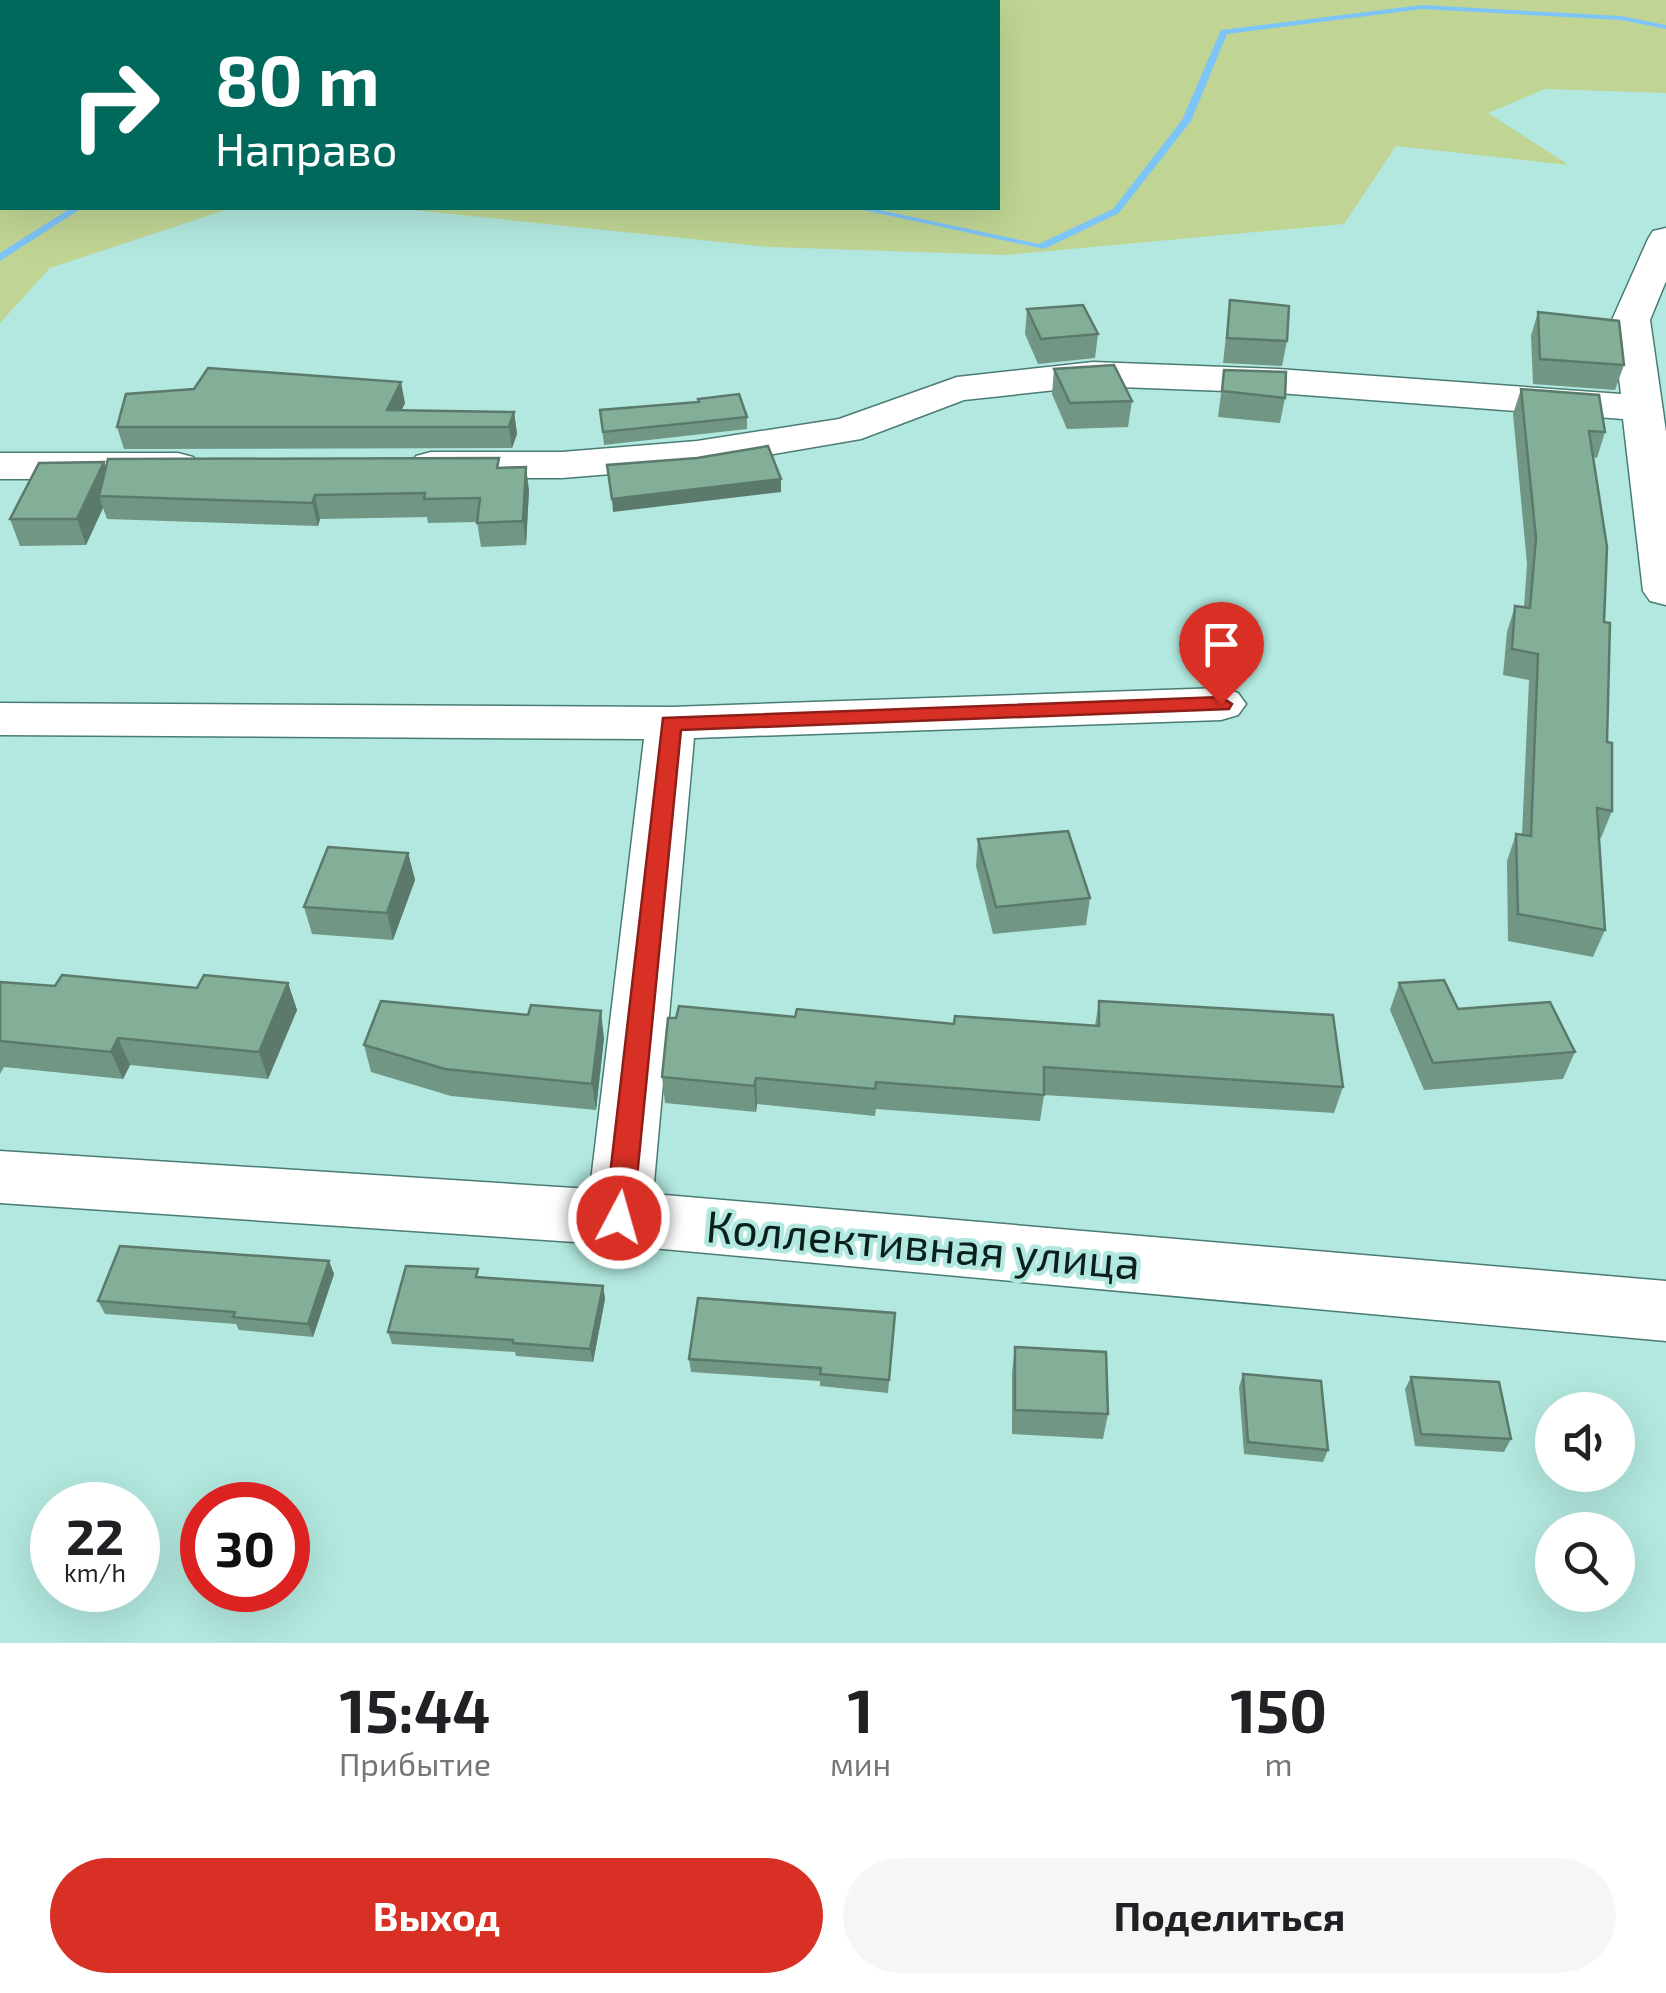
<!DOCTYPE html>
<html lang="ru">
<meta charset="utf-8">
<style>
body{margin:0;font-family:"Exo 2",sans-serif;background:#f6f6f6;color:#202124;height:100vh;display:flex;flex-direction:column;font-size:38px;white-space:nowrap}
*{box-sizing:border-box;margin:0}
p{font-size:32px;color:#757577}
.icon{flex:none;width:55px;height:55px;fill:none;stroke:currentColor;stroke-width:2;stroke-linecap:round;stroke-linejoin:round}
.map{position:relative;height:1643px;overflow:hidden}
.details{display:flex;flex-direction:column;background:#fff;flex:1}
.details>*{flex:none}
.hud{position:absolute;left:0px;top:0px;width:1000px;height:210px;box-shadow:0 10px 40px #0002;background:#00695c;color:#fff;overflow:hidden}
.controls{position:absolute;left:1535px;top:1392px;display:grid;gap:20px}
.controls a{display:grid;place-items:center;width:100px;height:100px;border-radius:50%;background:#fff;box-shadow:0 10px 40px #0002;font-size:50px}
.speed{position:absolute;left:30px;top:1482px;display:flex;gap:20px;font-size:50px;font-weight:700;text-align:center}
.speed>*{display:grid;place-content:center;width:130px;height:130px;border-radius:50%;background:#fff;box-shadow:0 10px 40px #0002;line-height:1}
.speed small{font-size:25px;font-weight:400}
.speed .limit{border:15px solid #d22;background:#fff;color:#111}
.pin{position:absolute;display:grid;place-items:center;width:85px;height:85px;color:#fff;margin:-102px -42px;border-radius:50% 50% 50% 0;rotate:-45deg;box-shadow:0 0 10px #0007}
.pin .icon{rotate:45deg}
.me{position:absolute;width:110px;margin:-55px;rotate:6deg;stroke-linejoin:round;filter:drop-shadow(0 0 8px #0008)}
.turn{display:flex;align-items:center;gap:35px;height:210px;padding:0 50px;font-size:45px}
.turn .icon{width:130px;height:130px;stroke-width:2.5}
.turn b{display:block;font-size:70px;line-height:85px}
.eta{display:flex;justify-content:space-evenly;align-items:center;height:170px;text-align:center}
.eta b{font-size:60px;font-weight:700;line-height:70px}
.cta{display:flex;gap:20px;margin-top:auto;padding:20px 50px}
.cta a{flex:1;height:115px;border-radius:60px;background:#d93025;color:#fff;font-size:40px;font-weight:700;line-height:115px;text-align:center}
.cta a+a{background:#f6f6f6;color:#202124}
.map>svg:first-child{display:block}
.green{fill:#c0d594}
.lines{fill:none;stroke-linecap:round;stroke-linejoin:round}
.stream{fill:#7dc4f9;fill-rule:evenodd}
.minor-casing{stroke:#497c74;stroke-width:3}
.minor{fill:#fff;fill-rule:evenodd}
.wall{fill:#719684}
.shaded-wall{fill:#5c7a6b}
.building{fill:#83af99;stroke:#5c7a6b;stroke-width:2.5}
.route{fill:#d93025;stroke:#8d1f18;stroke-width:2.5}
.labels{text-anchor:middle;stroke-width:9;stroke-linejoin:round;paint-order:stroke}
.near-street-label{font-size:45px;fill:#0a201d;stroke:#b2e8df}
</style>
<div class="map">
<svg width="1666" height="1643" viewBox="0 0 1666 1643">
<rect width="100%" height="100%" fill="#b2e8df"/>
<path class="green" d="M0,0H1666V93L1545,89L1488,113L1569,165L1396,146L1344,224L1006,255L770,247L393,208H998V2H2V208H231L50,268L0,323Z"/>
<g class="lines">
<g class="stream">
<path d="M1422,5L1621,16L1666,25V29L1621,20L1422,9L1227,34L1191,121L1119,213L1044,249L854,208H870L1039,244L1113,209L1182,120L1221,30Z"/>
<path d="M71,208H82L0,261V253Z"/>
</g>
<defs>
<g id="minor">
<path d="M1666,228V281L1650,320L1666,432V605L1650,601L1643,591L1623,419L1278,393L1093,386L964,400L861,439L697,467L562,478H431L416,474L410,465L416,456L431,452H562L697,441L839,419L957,377L1093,362L1278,369L1621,394L1612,320L1648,239L1653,231Z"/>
<path d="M0,453H178L193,457L199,466L193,475L178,479H0Z"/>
<path d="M1221,688L1238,693L1246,704L1238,715L1221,720L694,738L653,1194L1666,1281V1341L619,1245L0,1203V1151L590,1189L644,739L0,735V703L671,707Z"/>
</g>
</defs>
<use href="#minor" class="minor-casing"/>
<use href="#minor" class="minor"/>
</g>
<g class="wall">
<path d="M1230,300L1287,341L1282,366L1223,363Z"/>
<path d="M1027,309L1098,334L1095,358L1038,364L1025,334Z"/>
<path d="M1538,312L1624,365L1615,390L1533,384L1531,336Z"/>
<path d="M1054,369L1132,401L1128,427L1067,429L1052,394Z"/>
<path d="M1224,370L1285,398L1280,423L1218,417Z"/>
<path d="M1521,389L1605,432L1597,458L1593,457L1604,622L1607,742L1612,811L1601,838L1599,837L1605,930L1593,957L1508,941L1507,861L1516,834L1522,835L1529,680L1503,675L1507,632L1515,606L1524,607L1527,564L1513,414Z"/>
<path d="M405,403L401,411L514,412L517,434L512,448L124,449L117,427Z"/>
<path d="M600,410L747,417V429L604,445Z"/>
<path d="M104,462L106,468H501L529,490L526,545L481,547L477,522L428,523L427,517L320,519L318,526L107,519L103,508L86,545L20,546L10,519Z"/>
<path d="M978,839L1090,898L1086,925L993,934L976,866Z"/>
<path d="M408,853L415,880L393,940L312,934L304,907Z"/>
<path d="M0,982L55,986L197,988L288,983L297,1010L268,1079L130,1065L123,1079L4,1067L0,1074Z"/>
<path d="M1399,983L1458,1009L1575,1052L1563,1079L1424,1090L1390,1010Z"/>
<path d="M1099,1001L1343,1087L1334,1113L1044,1095L1040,1121L876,1109L875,1116L757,1104L756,1112L665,1103L662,1077L676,1018L795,1017L954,1024L1095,1026Z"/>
<path d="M604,1038L596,1110L451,1096L371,1072L364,1045Z"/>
<path d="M329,1261L334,1274L313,1337L239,1330L236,1324L105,1314L98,1301Z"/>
<path d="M480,1277L603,1286L605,1299L593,1362L516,1356L515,1352L392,1344L388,1332Z"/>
<path d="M895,1313L888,1393L820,1386V1381L691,1372L689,1359Z"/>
<path d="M1015,1347L1108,1414L1103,1439L1012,1434V1372Z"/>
<path d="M1243,1374L1328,1450L1323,1462L1244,1454L1239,1387Z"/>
<path d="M1411,1377L1511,1439L1504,1452L1415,1446L1405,1389Z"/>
</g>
<g class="shaded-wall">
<path d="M401,382L405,403L393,427L387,410Z"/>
<path d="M514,412L517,434L512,448L509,427Z"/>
<path d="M104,462L112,488L99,496L103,508L86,545L77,519Z"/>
<path d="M526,467L529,490L526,545L523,521Z"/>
<path d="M781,479V492L613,512L612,499Z"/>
<path d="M315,495L320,519L318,526L312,503Z"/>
<path d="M408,853L415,880L393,940L387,913Z"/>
<path d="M288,983L297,1010L268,1079L259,1052Z"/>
<path d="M601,1011L604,1038L596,1110L592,1084Z"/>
<path d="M118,1038L130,1065L123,1079L111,1052Z"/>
<path d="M756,1078L757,1104L756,1112L754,1086Z"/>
<path d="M329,1261L334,1274L313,1337L308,1324Z"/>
<path d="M603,1286L605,1299L593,1362L590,1349Z"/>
</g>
<g class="building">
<path d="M1230,300L1289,306L1287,341L1227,338Z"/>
<path d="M1083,305L1098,334L1041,339L1027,309Z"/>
<path d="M1538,312L1619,321L1624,365L1540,359Z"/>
<path d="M1114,365L1132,401L1070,403L1054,369Z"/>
<path d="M208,368L401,382L387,410L514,412L509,427H117L126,394L194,389Z"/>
<path d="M1224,370L1286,372L1285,398L1222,391Z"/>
<path d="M1521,389L1599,395L1605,432L1589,431L1607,547L1604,622L1610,623L1607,742L1612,743V811L1597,808L1605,930L1518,914L1516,834L1531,836L1538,654L1512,649L1515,606L1530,608L1536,538Z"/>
<path d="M739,394L747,417L603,432L600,410L699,402L698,399Z"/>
<path d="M768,446L781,479L612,499L607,465L697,458Z"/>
<path d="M499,458L497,468L526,467L523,521L477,523L480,498L424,499L425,493L315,495L312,503L99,496L108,459Z"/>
<path d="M104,462L77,519H10L39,463Z"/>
<path d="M1068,831L1090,898L996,907L978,839Z"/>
<path d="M328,847L408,853L387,913L304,907Z"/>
<path d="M62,975L197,988L204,975L288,983L259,1052L118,1038L111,1052L0,1041V982L55,986Z"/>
<path d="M1444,980L1458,1009L1550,1002L1575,1052L1433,1063L1399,983Z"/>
<path d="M381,1001L528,1015L531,1005L601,1011L592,1084L445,1069L364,1045Z"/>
<path d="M1099,1001L1333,1015L1343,1087L1044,1067V1095L876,1082L875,1089L756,1078L754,1086L662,1077L668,1018H676L679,1006L795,1017L797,1009L954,1024L955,1016L1099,1026Z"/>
<path d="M120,1246L329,1261L308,1324L233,1317L235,1312L98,1301Z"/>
<path d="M406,1266L478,1269L476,1277L603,1286L590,1349L513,1343V1340L388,1332Z"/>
<path d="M698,1298L895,1313L889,1380L820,1374L821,1368L689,1359Z"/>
<path d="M1015,1347L1106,1352L1108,1414L1015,1410Z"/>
<path d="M1243,1374L1321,1381L1328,1450L1248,1442Z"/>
<path d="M1411,1377L1499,1382L1511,1439L1421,1434Z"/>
</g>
<path class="route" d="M1221,697L1232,704L1229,709L681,730L633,1218L629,1227L619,1230L609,1227L605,1218L663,718Z"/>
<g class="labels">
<g class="near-street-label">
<text transform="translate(923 1245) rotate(5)" y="16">Коллективная улица</text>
</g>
</g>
</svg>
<div class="controls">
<a><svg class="icon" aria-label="sound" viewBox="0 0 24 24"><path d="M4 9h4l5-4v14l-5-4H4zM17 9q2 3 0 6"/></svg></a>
<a><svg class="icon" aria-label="search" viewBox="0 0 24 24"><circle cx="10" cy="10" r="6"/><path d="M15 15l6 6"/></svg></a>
</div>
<div class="speed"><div>22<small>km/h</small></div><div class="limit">30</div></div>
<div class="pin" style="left:1221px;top:704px;background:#d93025"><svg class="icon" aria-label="arrive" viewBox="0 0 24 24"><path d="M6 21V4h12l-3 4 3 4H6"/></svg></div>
<svg class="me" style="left:619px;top:1218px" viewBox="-20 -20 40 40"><circle r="17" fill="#d93025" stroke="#fff" stroke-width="3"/><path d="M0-11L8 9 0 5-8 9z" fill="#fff"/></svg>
<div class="hud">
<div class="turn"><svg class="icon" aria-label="right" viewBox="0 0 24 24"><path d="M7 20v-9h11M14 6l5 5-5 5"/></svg><div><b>80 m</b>Направо</div></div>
</div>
</div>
<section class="details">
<div class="eta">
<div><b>15:44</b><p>Прибытие</p></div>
<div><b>1</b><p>мин</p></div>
<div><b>150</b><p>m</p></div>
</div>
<div class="cta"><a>Выход</a><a>Поделиться</a></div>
</section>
